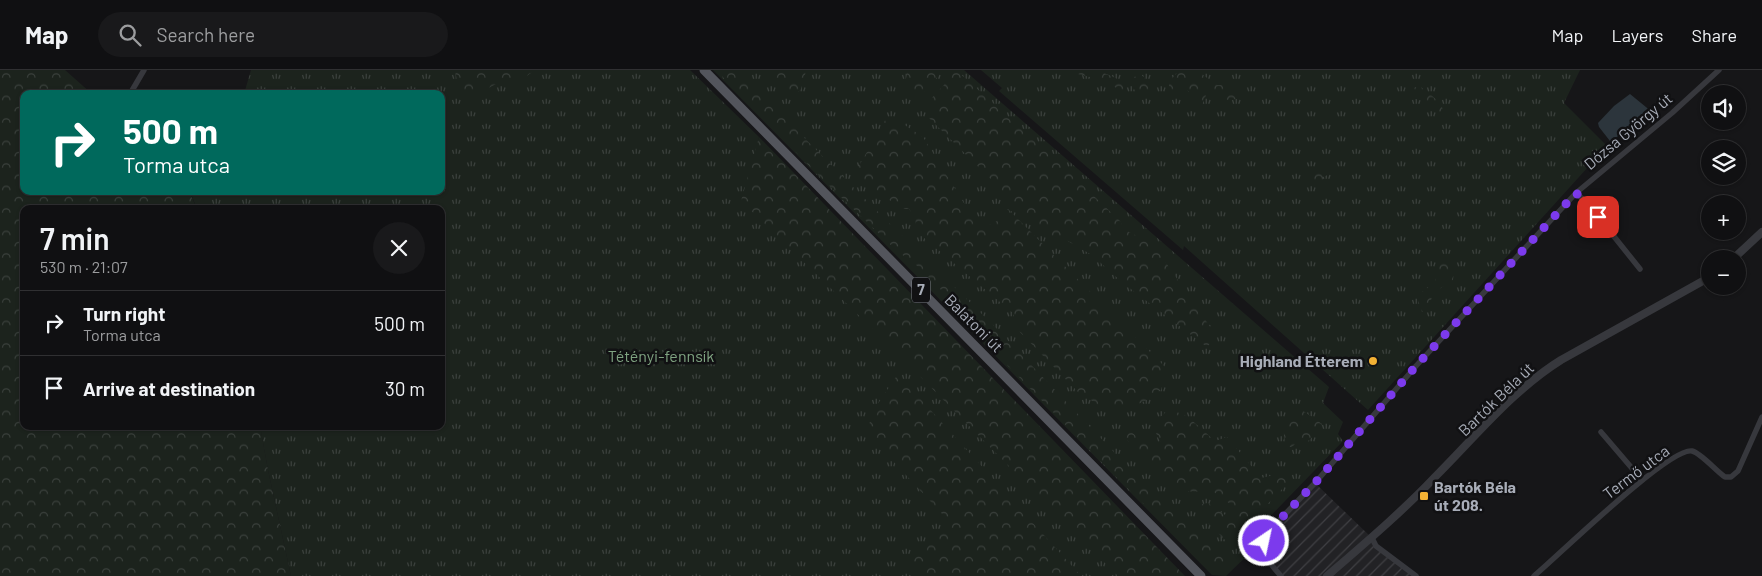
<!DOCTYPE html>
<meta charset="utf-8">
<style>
body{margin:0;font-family:Barlow,sans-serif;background:#19191b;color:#f1f3f6;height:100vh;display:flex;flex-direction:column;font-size:19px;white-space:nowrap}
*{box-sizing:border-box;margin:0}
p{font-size:16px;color:#9c9d9f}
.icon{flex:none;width:28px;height:28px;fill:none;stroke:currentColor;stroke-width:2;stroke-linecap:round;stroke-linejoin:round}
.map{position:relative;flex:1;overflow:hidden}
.details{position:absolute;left:20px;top:135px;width:425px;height:225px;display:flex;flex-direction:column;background:#101012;border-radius:10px;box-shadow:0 1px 4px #0004,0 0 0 1px #303032}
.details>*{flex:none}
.guide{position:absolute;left:20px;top:20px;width:425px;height:105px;border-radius:10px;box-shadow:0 1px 4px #0004,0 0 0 1px #303032;background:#00695c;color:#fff;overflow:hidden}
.buttons{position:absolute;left:1701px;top:15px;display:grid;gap:10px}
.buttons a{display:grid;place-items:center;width:45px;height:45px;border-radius:50%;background:#101012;box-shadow:0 1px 4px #0004,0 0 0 1px #303032;font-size:25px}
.pin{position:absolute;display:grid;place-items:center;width:42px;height:42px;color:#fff;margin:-21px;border-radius:10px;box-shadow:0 2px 8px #0006}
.me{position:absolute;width:55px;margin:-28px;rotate:34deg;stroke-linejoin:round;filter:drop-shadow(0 0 4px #0008)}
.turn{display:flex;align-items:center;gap:18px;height:105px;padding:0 20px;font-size:22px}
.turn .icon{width:65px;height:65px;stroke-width:2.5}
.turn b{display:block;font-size:35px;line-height:42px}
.round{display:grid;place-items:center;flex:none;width:52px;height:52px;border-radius:26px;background:#19191b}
.headline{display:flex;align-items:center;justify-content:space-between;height:85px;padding:0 20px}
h1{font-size:30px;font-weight:600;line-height:38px}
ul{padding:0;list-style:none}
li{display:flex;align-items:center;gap:15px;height:65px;padding:0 20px;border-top:1px solid #303032}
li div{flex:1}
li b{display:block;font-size:19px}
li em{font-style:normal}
header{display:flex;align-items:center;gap:30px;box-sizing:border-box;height:70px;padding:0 25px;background:#101012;border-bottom:1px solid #303032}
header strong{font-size:24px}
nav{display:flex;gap:28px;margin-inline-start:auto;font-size:18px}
.search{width:350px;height:45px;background:#19191b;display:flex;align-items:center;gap:12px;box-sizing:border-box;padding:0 18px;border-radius:28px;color:#9c9d9f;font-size:19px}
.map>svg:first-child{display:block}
.industrial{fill:url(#industrial-furrows)}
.grass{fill:url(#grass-tufts)}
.forest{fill:url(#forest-crowns)}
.water{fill:#2c353c}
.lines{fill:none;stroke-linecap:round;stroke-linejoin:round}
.minor{stroke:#37383d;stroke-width:5.5}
.tertiary{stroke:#37383d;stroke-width:8}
.primary{stroke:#53555c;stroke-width:9}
.route{stroke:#7c3aed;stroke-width:9;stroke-dasharray:0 16.2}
.poi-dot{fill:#f2b134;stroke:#111113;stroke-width:2}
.labels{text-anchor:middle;stroke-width:5;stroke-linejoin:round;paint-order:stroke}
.shield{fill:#111113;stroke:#7b7e86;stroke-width:1}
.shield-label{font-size:15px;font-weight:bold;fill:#a8adb8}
.street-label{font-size:16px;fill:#a8adb8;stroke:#111113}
.park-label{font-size:16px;fill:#7fa381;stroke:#111113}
.poi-label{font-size:16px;font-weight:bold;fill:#a8adb8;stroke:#111113;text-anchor:end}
</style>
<header>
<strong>Map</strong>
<div class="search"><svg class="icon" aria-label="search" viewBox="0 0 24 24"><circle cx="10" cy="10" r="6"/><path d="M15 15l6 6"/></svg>Search here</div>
<nav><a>Map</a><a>Layers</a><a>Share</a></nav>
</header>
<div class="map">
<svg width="1762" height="506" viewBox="0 0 1762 506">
<defs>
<pattern id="industrial-furrows" width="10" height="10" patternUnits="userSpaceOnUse" patternTransform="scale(1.25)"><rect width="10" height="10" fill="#222225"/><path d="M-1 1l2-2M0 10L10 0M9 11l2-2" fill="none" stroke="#3f3f43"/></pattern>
<pattern id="grass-tufts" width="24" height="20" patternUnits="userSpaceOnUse" patternTransform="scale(1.25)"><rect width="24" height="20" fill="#1c231d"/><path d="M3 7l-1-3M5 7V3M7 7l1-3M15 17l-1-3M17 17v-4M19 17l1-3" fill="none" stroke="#3a403c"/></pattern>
<pattern id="forest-crowns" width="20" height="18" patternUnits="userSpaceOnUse" patternTransform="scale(1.25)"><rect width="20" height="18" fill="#1c231d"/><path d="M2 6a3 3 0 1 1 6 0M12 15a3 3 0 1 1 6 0" fill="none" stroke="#3a403c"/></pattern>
</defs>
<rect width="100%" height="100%" fill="#161618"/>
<path class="industrial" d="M1315,413L1372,468L1376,476L1415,506H1281L1267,490L1266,464Z"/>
<g class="grass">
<path d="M251,0H690L759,67L758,71L1177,506H291L268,400L260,356H441V139H197L190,121H441V24H244Z"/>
<path d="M713,0H964L1329,317L1323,333L1343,352L1338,364L1343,371L1256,461L1259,474L1226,506L1212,505Z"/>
<path d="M981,0H1580L1564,33L1607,76L1368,340L1184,176L1183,180L999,21L1002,18Z"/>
</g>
<g class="forest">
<path d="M0,0H65L92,24H24V121H189L197,139H24V356H260L268,400L291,506H0Z"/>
<path d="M455,0H535L520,11L507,8L474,26L460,27Z"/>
<path d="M716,0H737L873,137L996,258L1113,381L1125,398L1184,443L1222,485L1227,492L1226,500L1214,502L1119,410L944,230V223L920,198L897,181L816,103Z"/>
<path d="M763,0H806V1L801,19L791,29Z"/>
<path d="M908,0H941L939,5L921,26L913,24L904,17Z"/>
<path d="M950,0H956L1051,85L1120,151L1125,160L1153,174L1213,261L1214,269L1207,277L1123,213L1092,185L1066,170L1055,173L927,46L925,35L944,15Z"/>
<path d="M1069,0C1093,0 1108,0 1126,16L1123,21L1098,9L1070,2Z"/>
<path d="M1182,0H1196L1217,15H1227L1236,20L1239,24L1237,29L1225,30L1216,21L1210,20L1207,23L1202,35H1191L1196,26L1179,15L1174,23L1169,21C1167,13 1175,3 1182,0Z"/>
<path d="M1141,5L1144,7L1146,15L1154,17L1157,23C1144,31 1129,24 1134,7Z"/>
<path d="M1416,17H1421C1429,24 1442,31 1444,43L1442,45L1438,44C1428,33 1426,31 1411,28L1409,20Z"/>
<path d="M887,47L900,52L923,67L970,143L987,156L997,151L1008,139L1167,299L1161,320L1149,329L1132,337L1100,336L1078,322L1018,260L1013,243L917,162L915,147L909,139H901L860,107L856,101Z"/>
<path d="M759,67L1185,506H1118L881,267L741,131Z"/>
<path d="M1322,97L1331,101L1330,104L1323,107V116L1317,119L1310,108V101L1312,99Z"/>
<path d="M1438,191H1444L1452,196L1454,202L1453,210L1433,223L1428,241L1422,242L1419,233V224C1427,218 1437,214 1437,203C1437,198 1437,196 1438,191Z"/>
<path d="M898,304L1081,506H917L907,496L904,490L943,463L944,446L868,364L871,344Z"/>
<path d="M1299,338L1322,354L1318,362L1308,371L1299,370L1292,377H1287C1283,368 1283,358 1286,349L1296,348Z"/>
<path d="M1169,339L1187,346L1215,371L1227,367L1261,408L1278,404L1289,412L1252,450L1244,469L1225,470L1197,442L1198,435L1208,433L1228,447L1233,444L1230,434L1214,422L1179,421L1149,397L1123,365L1128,359L1153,380L1161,373L1152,355Z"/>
</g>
<path class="water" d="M1630,24L1652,42L1628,60L1610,71L1599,57L1598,53L1614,36Z"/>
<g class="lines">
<g class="minor">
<path d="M130,24L144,0"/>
<path d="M1576,123L1588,134L1640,199"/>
<path d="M1601,362L1642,410"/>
<path d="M1372,468L1376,476L1416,506"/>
<path d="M1281,506C1269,493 1260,482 1266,464L1315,413L1416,296L1576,123L1672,43L1719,0"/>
<path d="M1534,506C1557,487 1669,377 1692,381C1701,383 1716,401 1725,407H1731L1738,401L1762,347"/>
</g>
<g class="tertiary">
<path d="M1733,189L1762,162"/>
<path d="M1327,506C1364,474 1402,442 1436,406C1476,366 1513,320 1561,290L1710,207"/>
</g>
<path class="primary" d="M704,0L1201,506"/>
</g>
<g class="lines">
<path class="route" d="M1264,471L1266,464L1315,413L1416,296L1576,123L1588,134L1598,147"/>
</g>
<g class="poi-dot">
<circle cx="1373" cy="291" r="5"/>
<rect x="1419" y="421" width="10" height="10" rx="2.5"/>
</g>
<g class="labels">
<rect class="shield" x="912" y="207.5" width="18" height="25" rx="4"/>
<g class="shield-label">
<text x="921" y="225">7</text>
</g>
<g class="street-label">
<text transform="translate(1628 61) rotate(-40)" y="6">Dózsa György út</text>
<text transform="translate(974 253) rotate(45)" y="6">Balatoni út</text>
<text transform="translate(1496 329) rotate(-44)" y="6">Bartók Béla út</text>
<text transform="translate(1636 402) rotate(-37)" y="6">Termő utca</text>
</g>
<g class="park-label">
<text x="661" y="292">Tétényi-fennsík</text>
</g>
<g class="poi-label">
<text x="1363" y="297">Highland Étterem</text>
<text x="1434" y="423" text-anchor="start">Bartók Béla<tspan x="1434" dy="18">út 208.</tspan></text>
</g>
</g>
</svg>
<div class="buttons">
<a><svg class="icon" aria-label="sound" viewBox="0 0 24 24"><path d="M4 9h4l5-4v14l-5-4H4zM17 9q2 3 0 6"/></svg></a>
<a><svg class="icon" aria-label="layers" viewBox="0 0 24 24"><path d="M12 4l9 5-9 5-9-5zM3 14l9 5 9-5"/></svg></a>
<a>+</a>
<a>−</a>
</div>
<div class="pin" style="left:1598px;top:147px;background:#d93025"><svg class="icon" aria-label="arrive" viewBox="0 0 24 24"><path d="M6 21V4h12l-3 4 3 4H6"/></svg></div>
<svg class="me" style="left:1264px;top:471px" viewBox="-20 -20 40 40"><circle r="17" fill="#7c3aed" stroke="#fff" stroke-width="3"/><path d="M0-11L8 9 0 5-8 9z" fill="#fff"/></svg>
<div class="guide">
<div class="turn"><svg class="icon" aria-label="right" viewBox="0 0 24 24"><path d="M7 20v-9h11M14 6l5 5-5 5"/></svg><div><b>500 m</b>Torma utca</div></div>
</div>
<section class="details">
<div class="headline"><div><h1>7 min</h1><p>530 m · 21:07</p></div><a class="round"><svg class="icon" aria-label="close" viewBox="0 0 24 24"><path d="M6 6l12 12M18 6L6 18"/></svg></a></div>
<ul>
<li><svg class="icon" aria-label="right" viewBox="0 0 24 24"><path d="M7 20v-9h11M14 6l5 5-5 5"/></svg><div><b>Turn right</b><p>Torma utca</p></div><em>500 m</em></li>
<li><svg class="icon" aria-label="arrive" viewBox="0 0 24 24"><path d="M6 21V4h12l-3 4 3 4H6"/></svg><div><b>Arrive at destination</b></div><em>30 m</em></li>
</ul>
</section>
</div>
